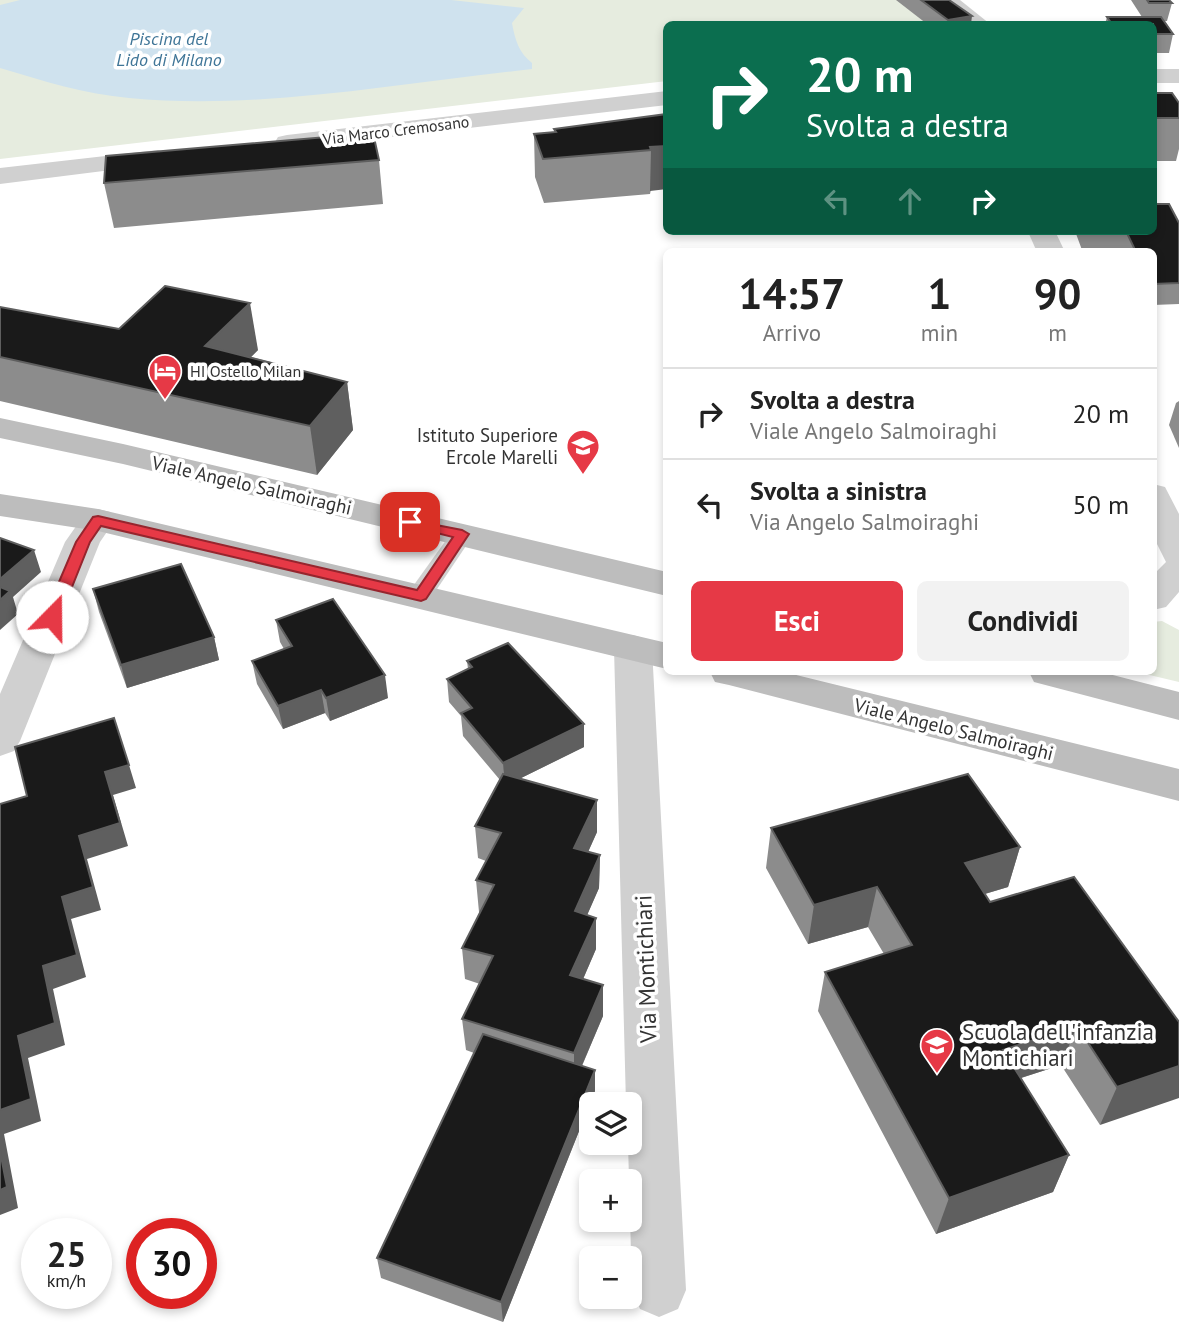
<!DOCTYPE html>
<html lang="it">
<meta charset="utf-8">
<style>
body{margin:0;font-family:"PT Sans",sans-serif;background:#f2f2f2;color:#222;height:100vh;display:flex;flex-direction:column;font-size:26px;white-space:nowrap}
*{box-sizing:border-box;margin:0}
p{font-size:23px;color:#767676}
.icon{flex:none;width:38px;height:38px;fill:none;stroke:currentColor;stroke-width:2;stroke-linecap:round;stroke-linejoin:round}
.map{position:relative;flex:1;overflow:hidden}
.side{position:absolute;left:663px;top:248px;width:494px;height:427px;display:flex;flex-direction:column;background:#fff;border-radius:10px;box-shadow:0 4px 10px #0003}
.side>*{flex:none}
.banner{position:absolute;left:663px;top:21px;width:494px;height:214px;border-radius:10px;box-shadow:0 4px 10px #0003;background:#0b6e4f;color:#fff;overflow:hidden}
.fabs{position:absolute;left:579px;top:1092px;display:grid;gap:14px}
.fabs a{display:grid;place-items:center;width:63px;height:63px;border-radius:10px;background:#fff;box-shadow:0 4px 10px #0003;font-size:35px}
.speed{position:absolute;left:21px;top:1218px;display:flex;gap:14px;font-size:35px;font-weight:700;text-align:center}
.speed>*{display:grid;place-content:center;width:91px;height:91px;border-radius:50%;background:#fff;box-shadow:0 4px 10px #0003;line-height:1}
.speed small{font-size:18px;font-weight:400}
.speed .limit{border:10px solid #d22;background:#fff;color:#111}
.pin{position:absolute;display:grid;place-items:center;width:60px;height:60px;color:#fff;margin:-30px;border-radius:14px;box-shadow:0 4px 10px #0006}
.me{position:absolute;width:77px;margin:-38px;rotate:22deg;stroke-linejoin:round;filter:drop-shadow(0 0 5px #0008)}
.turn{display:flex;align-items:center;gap:24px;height:147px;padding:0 28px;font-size:32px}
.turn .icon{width:91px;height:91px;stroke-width:2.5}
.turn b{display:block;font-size:49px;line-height:60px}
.lanes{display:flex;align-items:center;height:66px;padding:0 28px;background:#0003;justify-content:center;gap:35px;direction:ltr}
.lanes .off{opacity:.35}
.eta{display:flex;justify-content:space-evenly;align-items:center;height:119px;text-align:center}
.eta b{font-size:42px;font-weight:600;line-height:49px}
.primary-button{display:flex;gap:14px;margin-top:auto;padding:14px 28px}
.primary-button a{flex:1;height:80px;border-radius:10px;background:#e63946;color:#fff;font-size:28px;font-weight:600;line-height:80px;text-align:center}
.primary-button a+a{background:#f2f2f2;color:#222}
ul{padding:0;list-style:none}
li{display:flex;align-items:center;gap:21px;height:91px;padding:0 28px;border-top:2px solid #e0e0e0}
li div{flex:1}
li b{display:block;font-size:26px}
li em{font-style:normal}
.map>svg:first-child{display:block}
.green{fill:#e6ecdf}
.water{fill:#cfe2ee}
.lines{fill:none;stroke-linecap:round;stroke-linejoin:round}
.lane{fill:#d0d0d0;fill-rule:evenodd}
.street{fill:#d0d0d0;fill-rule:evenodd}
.secondary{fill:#bdbdbd;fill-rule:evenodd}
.wall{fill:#8c8c8c}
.shaded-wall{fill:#5f5f5f}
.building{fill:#1a1a1a;stroke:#5f5f5f;stroke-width:2}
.route{fill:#e63946;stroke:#96252e;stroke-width:2}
.labels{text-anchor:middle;stroke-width:7;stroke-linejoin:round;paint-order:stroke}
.far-street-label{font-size:16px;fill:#333;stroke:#fff}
.far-poi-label{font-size:16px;fill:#333;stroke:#fff;text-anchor:start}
.far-water-label{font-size:18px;font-style:italic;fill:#3f7597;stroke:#fff}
.poi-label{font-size:19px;fill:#333;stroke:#fff;text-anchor:end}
.street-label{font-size:19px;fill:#333;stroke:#fff}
.near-street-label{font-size:23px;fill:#333;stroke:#fff}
.near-poi-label{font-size:23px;fill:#333;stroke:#fff;text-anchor:start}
</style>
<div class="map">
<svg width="1179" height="1331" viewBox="0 0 1179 1331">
<rect width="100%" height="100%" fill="#fff"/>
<g class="green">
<path d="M0,0H922L955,24H667V81L0,159Z"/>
<path d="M1162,621L1179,630V682L1137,672H1153V622Z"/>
</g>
<path class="water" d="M20,0H451L524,8L512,23C515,40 519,53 532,63V69L515,71C389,85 256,110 129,98C85,94 43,81 0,68V5Z"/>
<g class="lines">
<path class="lane" d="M462,526L470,529L474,534L429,601H411L408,595L411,589L454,529Z"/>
<g class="street">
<path d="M936,0H960L990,24H966Z"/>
<rect x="1153" y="69" width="26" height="14"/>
<path d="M667,91V105L287,149L278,147L275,142L278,137L287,135Z"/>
<path d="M158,150L167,153L171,158L167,163L0,184V168Z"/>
<path d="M1031,231H1055L1065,252H1037L1029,234Z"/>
<path d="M1153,484L1165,487L1179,514V592L1166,607L1153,610V575L1166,562L1153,536Z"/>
<path d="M98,509L110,512L115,520L100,542L20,741L14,751L0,756V694L65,542L86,512Z"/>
<path d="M633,635L646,639L652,648L686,1290L678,1309L659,1317L640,1309L632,1290L628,1143H630V1104H626L614,648L620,639Z"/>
</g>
<g class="secondary">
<path d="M0,418L123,444L667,572V596L123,464L0,438Z"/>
<path d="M0,494L98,509L667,643V669L98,531L0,516Z"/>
<path d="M710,672H784L1179,769V801L729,685L715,682Z"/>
<path d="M1029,672H1101L1179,692V720L1034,682Z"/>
</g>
</g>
<g class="wall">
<path d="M896,0H949L971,24H927Z"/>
<path d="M1131,0H1169L1172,3L1167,21H1165L1173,34L1169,53H1153V24H1105L1107,17H1142Z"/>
<path d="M1153,93L1179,103V149L1176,161H1153Z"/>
<path d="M667,114L650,194L544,203L535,177L534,134L555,132L554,129Z"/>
<path d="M379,160L383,204L114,228L104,183Z"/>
<path d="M1179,223V304L1153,305V252H1121L1120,249L1082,250L1075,231H1153Z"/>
<path d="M0,307L119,329L258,350L251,357L347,382L353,430L317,475L0,401Z"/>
<path d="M1179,401V448L1169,425L1176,403Z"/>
<path d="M93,589L214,637L219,660L127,688L99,612Z"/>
<path d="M276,620L388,698L330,721L325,713L283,729L257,684L252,661L284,649L280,642Z"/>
<path d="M467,661L584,747L519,779L597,832L588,852L600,855L599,888L587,915L596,949L583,979L603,985V1016L582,1066L595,1070V1091L503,1322L381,1278L377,1258L474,1053L466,1050L462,1019L480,984L465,979L462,948L480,912H479L476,880L486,861L478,858L475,826L500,780L463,736L461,716L449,702L447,679L468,669Z"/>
<path d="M771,828L1020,847L1008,887L985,894L990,902L1179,1022L1100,1125L1061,1065L1021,1078L1069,1155L1053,1192L936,1234L818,1011L825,972L884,954L868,927L808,944L766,868Z"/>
</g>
<g class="shaded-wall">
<path d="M972,16L971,24H947L948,20Z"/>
<path d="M667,146V189L650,191L651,150L650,147Z"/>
<path d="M250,303L258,350L215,393L205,346Z"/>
<path d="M347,382L353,430L317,475L310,426Z"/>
<path d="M34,550L41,572L13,597L18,614L0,630V579Z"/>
<path d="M214,637L219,660L127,688L121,665Z"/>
<path d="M385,675L388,698L330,721L326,698Z"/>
<path d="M321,690L325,713L283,729L278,706Z"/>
<path d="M584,724V747L505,786L503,763Z"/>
<path d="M129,765L136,788L113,795L128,846L87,859L101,910L71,919L86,977L53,989L65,1045L28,1058L41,1121L4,1134L18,1208L0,1215V1110L18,1036L43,966L79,836L105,772Z"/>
<path d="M597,800V832L575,881L574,848Z"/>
<path d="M1020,847L1008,887L954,903L965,863Z"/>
<path d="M600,855L599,888L575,943V911Z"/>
<path d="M877,887L868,927L808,944L814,905Z"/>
<path d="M596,918V949L571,1007L570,975Z"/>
<path d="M603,985V1016L574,1084V1053Z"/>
<path d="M1077,1026L1061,1065L990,1088L1003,1050Z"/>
<path d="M1179,1066V1098L1100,1125L1117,1087Z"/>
<path d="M595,1070V1091L503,1322L501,1302Z"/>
<path d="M1069,1155L1053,1192L936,1234L949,1198Z"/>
</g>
<g class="building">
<path d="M921,0H949L972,16L948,20Z"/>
<path d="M1147,0H1169L1172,3H1149Z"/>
<path d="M1107,17H1161L1173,34H1153V24H1112Z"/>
<path d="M1153,93H1172L1179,103V118H1153Z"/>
<path d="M667,114V146L650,147L651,150L543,159L534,134L556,132L554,129Z"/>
<path d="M373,133L379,160L104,183L106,156Z"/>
<path d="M1153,204H1169L1179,223V283L1153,284V252H1136L1126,231H1153Z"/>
<path d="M165,286L250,303L205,346L347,382L310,426L0,357V307L119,329Z"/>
<path d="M0,538L34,550L0,579Z"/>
<path d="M181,564L214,637L121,665L93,589Z"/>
<path d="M0,587L10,591L0,600Z"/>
<path d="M333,599L385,675L326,698L321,690L278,706L252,661L292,646L276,620Z"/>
<path d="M508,643L584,724L503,763L461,713L472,708L447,679L472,667L467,661Z"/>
<path d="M114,718L129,765L105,772L120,823L79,836L93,887L62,897L77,955L43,966L55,1023L18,1036L31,1099L0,1110V804L27,796L15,747Z"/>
<path d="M503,774L597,800L574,848L600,855L575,911L596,918L570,975L603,985L574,1053L462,1019L493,956L462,948L494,885L476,880L501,833L475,826Z"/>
<path d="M968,774L1020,847L965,863L990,902L1074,877L1179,1022V1066L1117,1087L1077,1026L1003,1050L1069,1155L949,1198L825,972L912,945L877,887L814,905L771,828Z"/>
<path d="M483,1034L595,1070L501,1302L377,1258Z"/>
<path d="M0,1151L7,1187L0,1190Z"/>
</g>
<path class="route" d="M98,516L417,590L453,537L405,525V519L462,530L469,534L426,599L421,601L101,526L90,542L60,617L57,620H47L44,617L76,542L93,517Z"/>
<defs>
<symbol id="hotel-pin" viewBox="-11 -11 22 30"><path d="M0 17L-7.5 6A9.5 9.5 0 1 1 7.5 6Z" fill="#e63946" stroke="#fff"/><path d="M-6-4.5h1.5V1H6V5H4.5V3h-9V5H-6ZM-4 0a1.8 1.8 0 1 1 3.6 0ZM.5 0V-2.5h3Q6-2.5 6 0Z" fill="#fff"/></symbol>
<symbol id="school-pin" viewBox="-11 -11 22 30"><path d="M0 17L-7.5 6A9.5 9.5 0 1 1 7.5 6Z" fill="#e63946" stroke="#fff"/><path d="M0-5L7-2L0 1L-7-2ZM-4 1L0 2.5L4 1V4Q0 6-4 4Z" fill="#fff"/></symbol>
</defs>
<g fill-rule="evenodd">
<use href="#hotel-pin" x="146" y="352" width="38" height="52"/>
<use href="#school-pin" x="564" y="427" width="38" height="52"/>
<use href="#school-pin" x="918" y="1026" width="38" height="52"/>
</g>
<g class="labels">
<g class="far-street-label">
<text transform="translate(396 130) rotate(-7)" y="6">Via Marco Cremosano</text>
</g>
<g class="far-poi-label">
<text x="190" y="377">HI Ostello Milan</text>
</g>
<g class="far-water-label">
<text x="169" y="45">Piscina del<tspan x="169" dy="21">Lido di Milano</tspan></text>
</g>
<g class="poi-label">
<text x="558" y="442">Istituto Superiore<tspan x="558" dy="22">Ercole Marelli</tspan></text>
</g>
<g class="street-label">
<text transform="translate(252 485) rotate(13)" y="7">Viale Angelo Salmoiraghi</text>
<text transform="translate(954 729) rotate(14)" y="7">Viale Angelo Salmoiraghi</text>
</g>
<g class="near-street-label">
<text transform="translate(646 969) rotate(-92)" y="8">Via Montichiari</text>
</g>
<g class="near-poi-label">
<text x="962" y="1040">Scuola dell'infanzia<tspan x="962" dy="26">Montichiari</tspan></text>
</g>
</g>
</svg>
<div class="fabs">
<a><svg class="icon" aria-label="layers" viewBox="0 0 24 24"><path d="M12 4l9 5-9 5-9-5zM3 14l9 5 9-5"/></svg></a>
<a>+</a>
<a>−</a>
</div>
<div class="speed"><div>25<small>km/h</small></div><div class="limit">30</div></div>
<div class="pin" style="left:410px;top:522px;background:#d93025"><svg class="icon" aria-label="arrive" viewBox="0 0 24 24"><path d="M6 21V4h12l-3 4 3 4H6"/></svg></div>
<svg class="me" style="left:52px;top:617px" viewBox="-20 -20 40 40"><circle r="19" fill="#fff"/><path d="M0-13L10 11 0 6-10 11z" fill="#e63946"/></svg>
<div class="banner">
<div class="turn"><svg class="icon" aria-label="right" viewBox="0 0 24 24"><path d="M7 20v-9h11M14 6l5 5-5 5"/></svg><div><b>20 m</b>Svolta a destra</div></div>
<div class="lanes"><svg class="icon off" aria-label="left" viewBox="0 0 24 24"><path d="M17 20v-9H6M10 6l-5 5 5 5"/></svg><svg class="icon off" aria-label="ahead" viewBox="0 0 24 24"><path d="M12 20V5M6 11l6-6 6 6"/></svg><svg class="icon" aria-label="right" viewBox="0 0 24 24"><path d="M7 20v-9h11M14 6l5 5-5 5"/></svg></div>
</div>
<section class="side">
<div class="eta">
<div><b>14:57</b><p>Arrivo</p></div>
<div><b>1</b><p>min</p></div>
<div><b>90</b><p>m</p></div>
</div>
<ul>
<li><svg class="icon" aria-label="right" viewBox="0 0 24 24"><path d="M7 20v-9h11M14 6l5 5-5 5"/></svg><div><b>Svolta a destra</b><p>Viale Angelo Salmoiraghi</p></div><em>20 m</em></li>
<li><svg class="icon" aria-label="left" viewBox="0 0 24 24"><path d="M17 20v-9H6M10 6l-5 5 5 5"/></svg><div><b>Svolta a sinistra</b><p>Via Angelo Salmoiraghi</p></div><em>50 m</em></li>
</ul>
<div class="primary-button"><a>Esci</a><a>Condividi</a></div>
</section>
</div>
